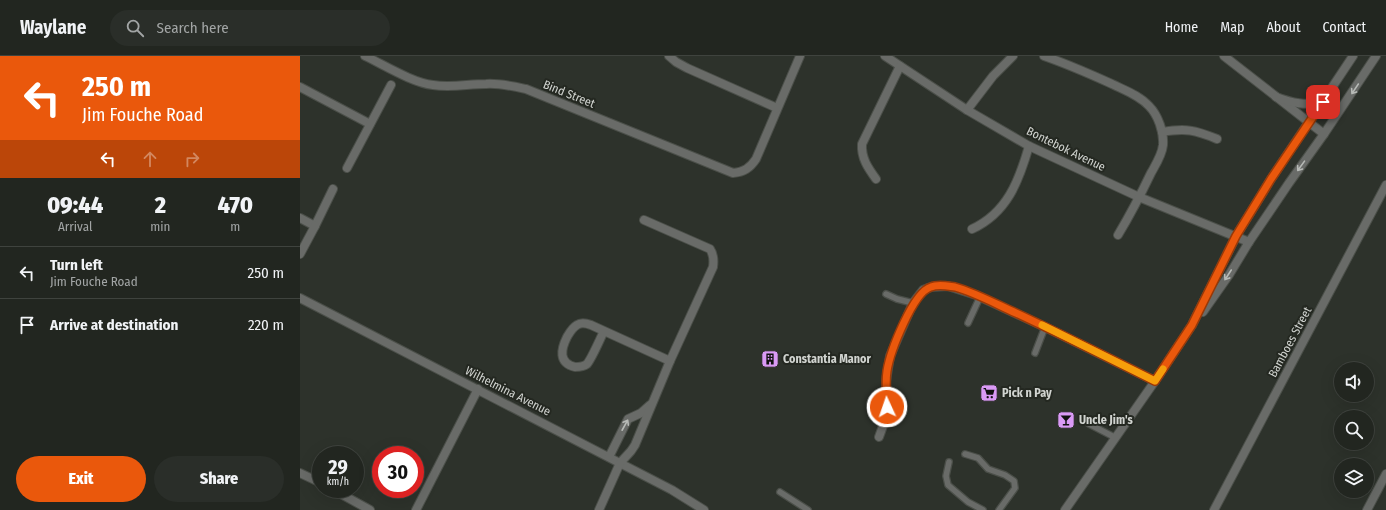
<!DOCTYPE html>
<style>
body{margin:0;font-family:"Fira Sans Condensed",sans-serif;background:#2a2e29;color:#f1f3f6;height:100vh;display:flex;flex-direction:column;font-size:15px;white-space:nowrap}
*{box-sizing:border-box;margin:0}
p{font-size:13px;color:#a2a5a5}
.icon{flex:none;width:22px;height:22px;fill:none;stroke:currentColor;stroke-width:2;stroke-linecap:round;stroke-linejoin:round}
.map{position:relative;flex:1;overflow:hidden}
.details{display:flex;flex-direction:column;background:#222620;width:300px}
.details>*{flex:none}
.banner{background:#ea580c;color:#fff;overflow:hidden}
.controls{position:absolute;left:1034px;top:306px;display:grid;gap:8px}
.controls a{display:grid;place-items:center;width:40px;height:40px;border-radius:50%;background:#222620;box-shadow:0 4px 16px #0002,0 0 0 1px #3f433e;font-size:20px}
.speed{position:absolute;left:12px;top:390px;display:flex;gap:8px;font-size:20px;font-weight:700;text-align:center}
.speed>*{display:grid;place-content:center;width:52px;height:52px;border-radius:50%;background:#222620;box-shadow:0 4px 16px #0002,0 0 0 1px #3f433e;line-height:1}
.speed small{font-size:10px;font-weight:400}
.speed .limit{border:6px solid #d22;background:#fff;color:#111}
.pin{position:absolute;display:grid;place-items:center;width:34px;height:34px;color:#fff;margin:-17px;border-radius:8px;box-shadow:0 2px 6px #0006}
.me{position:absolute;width:44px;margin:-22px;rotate:357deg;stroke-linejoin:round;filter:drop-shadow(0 0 3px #0008)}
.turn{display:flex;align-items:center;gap:14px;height:84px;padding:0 16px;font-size:18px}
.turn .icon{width:52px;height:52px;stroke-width:2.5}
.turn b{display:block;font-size:28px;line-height:34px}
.lanes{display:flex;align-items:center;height:38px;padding:0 16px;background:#0003;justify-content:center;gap:20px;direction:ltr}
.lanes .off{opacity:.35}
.eta{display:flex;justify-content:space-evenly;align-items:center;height:68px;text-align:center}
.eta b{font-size:24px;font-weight:800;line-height:28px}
.primary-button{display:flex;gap:8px;margin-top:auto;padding:8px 16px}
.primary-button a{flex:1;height:46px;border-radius:24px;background:#ea580c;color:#fff;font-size:16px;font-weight:800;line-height:46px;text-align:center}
.primary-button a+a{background:#2a2e29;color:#f1f3f6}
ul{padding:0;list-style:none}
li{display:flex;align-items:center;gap:12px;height:52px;padding:0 16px;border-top:1px solid #3f433e}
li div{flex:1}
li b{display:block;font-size:15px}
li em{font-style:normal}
header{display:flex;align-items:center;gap:24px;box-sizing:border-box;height:56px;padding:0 20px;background:#222620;border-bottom:1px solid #3f433e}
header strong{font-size:19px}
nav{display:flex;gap:22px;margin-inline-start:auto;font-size:14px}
.search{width:280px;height:36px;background:#2a2e29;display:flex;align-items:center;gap:10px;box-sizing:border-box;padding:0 14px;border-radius:22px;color:#a2a5a5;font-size:15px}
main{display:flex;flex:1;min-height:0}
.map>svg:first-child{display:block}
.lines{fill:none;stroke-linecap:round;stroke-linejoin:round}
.service-casing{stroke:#4b4f49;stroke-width:8}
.minor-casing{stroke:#4b4f49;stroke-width:10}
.tertiary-casing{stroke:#4b4f49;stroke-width:10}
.service{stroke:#696b68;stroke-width:5.5}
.minor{stroke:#696b68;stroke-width:8}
.tertiary{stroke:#696b68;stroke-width:8}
.oneway{stroke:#b7bab6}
.route-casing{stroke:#983908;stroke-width:10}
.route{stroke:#ea580c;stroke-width:7}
.slow{stroke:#f59e0b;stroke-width:7}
.labels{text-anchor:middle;stroke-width:4;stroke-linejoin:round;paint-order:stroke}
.street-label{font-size:12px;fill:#d1d4d0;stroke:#242821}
.poi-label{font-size:12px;font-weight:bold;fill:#d1d4d0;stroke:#242821;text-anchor:start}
</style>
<header>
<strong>Waylane</strong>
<div class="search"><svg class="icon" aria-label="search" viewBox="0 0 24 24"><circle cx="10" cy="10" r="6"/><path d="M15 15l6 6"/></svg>Search here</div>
<nav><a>Home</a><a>Map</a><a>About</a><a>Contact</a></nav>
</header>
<main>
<section class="details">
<div class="banner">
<div class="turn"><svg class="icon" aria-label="left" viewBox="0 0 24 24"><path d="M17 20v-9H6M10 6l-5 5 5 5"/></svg><div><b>250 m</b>Jim Fouche Road</div></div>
<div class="lanes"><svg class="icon" aria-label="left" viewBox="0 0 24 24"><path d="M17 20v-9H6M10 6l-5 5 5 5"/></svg><svg class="icon off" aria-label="ahead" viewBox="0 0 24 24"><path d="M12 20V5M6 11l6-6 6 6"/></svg><svg class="icon off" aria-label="right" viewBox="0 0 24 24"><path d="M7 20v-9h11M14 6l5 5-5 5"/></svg></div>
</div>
<div class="eta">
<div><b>09:44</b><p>Arrival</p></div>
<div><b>2</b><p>min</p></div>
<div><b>470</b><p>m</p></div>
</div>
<ul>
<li><svg class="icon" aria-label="left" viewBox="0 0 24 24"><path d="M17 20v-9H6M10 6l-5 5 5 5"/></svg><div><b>Turn left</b><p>Jim Fouche Road</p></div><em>250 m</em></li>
<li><svg class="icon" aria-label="arrive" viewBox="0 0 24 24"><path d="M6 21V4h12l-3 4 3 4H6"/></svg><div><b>Arrive at destination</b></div><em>220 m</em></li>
</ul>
<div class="primary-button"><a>Exit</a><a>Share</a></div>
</section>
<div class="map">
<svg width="1086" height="454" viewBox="0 0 1086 454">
<rect width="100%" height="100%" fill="#2d322b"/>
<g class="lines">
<defs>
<g id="service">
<path d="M586,238L597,243L613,247"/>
<path d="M668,267L680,241"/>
<path d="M735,297L745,271"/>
<path d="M789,368L816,382"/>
<path d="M665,398L678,402L688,413L705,419L714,425L715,432L699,454"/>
<path d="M649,406L646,420L648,429L668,446L683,454"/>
<path d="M480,436L508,454"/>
</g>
<g id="minor">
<path d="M65,0C84,9 113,27 133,29C151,32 168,28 186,28C199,27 212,30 226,33L433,117C444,116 450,112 456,103L500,0"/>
<path d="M369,0L376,6L387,12L477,52"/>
<path d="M585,0L667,54L729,90L839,141L949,186"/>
<path d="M744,0C767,8 790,18 812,28C824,34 839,39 849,50C858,59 864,76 863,89C862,99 856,108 851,117C841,138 830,159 818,179"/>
<path d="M924,0L1024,78"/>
<path d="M0,31L70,68"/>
<path d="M667,54L693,20L713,0"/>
<path d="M862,76C886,72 895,74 917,83"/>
<path d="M47,112L91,29"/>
<path d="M576,123C568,112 561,102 562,88L600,10"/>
<path d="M0,162L15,170L33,133"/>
<path d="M672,173C707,157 719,125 729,90"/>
<path d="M0,198L15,170"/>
<path d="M0,242L372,434L404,454"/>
<path d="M304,275C300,283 292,302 287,308C283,311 279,311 275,311C258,307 261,293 267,281C270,276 272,272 277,269C281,266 286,267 291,269L370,305"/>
<path d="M579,381L587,359L586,325L590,300L613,247L623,234L631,231L648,230L676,239L745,271L855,325"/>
<path d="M309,401L328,363L341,357L350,349"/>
<path d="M0,417L21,427"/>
<path d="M32,433L70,454"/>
<path d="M116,454L178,333"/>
<path d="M299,454L320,407L331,395L335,389L370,305L413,211C414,204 414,199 410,193L344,164"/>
<path d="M914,454L1086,129"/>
<path d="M1067,454L1086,418"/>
</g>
<g id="tertiary">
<path d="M976,41C992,47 1006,50 1023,46"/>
<path d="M903,256L929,219L949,186L989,127L1024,78L1076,0"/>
<path d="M765,454L855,325L892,269L936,180L971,123L1053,0"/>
</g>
</defs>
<use href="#service" class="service-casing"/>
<use href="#minor" class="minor-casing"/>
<use href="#tertiary" class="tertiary-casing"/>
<use href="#service" class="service"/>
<use href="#minor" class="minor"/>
<use href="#tertiary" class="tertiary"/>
</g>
<defs><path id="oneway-shaft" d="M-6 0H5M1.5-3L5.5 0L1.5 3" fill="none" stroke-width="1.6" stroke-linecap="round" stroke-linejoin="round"/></defs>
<g class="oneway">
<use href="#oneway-shaft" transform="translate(1055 33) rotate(124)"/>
<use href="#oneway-shaft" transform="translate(1001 110) rotate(126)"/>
<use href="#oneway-shaft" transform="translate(928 219) rotate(123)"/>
<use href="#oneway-shaft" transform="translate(325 369) rotate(-61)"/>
</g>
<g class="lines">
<defs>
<path id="route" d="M587,351C587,339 585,327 587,315C590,296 613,236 631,231C638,228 647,230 655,231C676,237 696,248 716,257C763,279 809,302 855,325L892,269L936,180L971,123L1023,46"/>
</defs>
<use href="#route" class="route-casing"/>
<use href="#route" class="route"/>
<path class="slow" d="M742,269L855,325L863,313"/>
</g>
<defs>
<symbol id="building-square" viewBox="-11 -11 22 22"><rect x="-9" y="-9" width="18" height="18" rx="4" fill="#da9af6" stroke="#242821"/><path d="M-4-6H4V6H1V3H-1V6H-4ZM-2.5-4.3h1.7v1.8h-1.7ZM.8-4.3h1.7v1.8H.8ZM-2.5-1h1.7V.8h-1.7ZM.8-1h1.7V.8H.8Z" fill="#111"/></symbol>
<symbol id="supermarket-square" viewBox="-11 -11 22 22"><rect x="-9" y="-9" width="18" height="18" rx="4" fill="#da9af6" stroke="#242821"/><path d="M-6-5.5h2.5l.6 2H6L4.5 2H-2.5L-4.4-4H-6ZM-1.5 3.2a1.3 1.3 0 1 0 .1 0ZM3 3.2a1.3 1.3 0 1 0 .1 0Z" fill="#111"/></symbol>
<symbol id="bar-square" viewBox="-11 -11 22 22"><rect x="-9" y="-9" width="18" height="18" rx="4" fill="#da9af6" stroke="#242821"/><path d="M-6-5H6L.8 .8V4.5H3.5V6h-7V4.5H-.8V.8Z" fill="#111"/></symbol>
</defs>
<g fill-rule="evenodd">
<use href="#building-square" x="460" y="293" width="20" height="20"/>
<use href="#supermarket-square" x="679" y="327" width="20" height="20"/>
<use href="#bar-square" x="756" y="354" width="20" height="20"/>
</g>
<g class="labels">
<g class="street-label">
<text transform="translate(269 38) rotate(22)" y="4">Bind Street</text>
<text transform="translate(766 93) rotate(26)" y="4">Bontebok Avenue</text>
<text transform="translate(990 286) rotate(-62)" y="4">Bamboes Street</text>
<text transform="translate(208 335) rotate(27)" y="4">Wilhelmina Avenue</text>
</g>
<g class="poi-label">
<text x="483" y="307">Constantia Manor</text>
<text x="702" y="341">Pick n Pay</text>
<text x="779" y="368">Uncle Jim's</text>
</g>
</g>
</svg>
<div class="controls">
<a><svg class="icon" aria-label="sound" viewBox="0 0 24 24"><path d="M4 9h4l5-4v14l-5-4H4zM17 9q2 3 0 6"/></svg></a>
<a><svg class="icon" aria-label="search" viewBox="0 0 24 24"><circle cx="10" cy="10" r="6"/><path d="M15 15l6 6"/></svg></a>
<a><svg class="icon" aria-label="layers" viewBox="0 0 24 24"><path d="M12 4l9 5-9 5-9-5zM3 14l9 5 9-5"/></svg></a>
</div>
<div class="speed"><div>29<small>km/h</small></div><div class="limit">30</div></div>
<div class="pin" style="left:1023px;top:46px;background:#d93025"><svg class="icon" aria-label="arrive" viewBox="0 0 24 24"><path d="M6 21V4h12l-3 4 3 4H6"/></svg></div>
<svg class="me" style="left:587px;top:351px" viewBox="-20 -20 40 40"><circle r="17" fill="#ea580c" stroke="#fff" stroke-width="3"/><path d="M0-11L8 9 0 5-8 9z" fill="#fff"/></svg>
</div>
</main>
